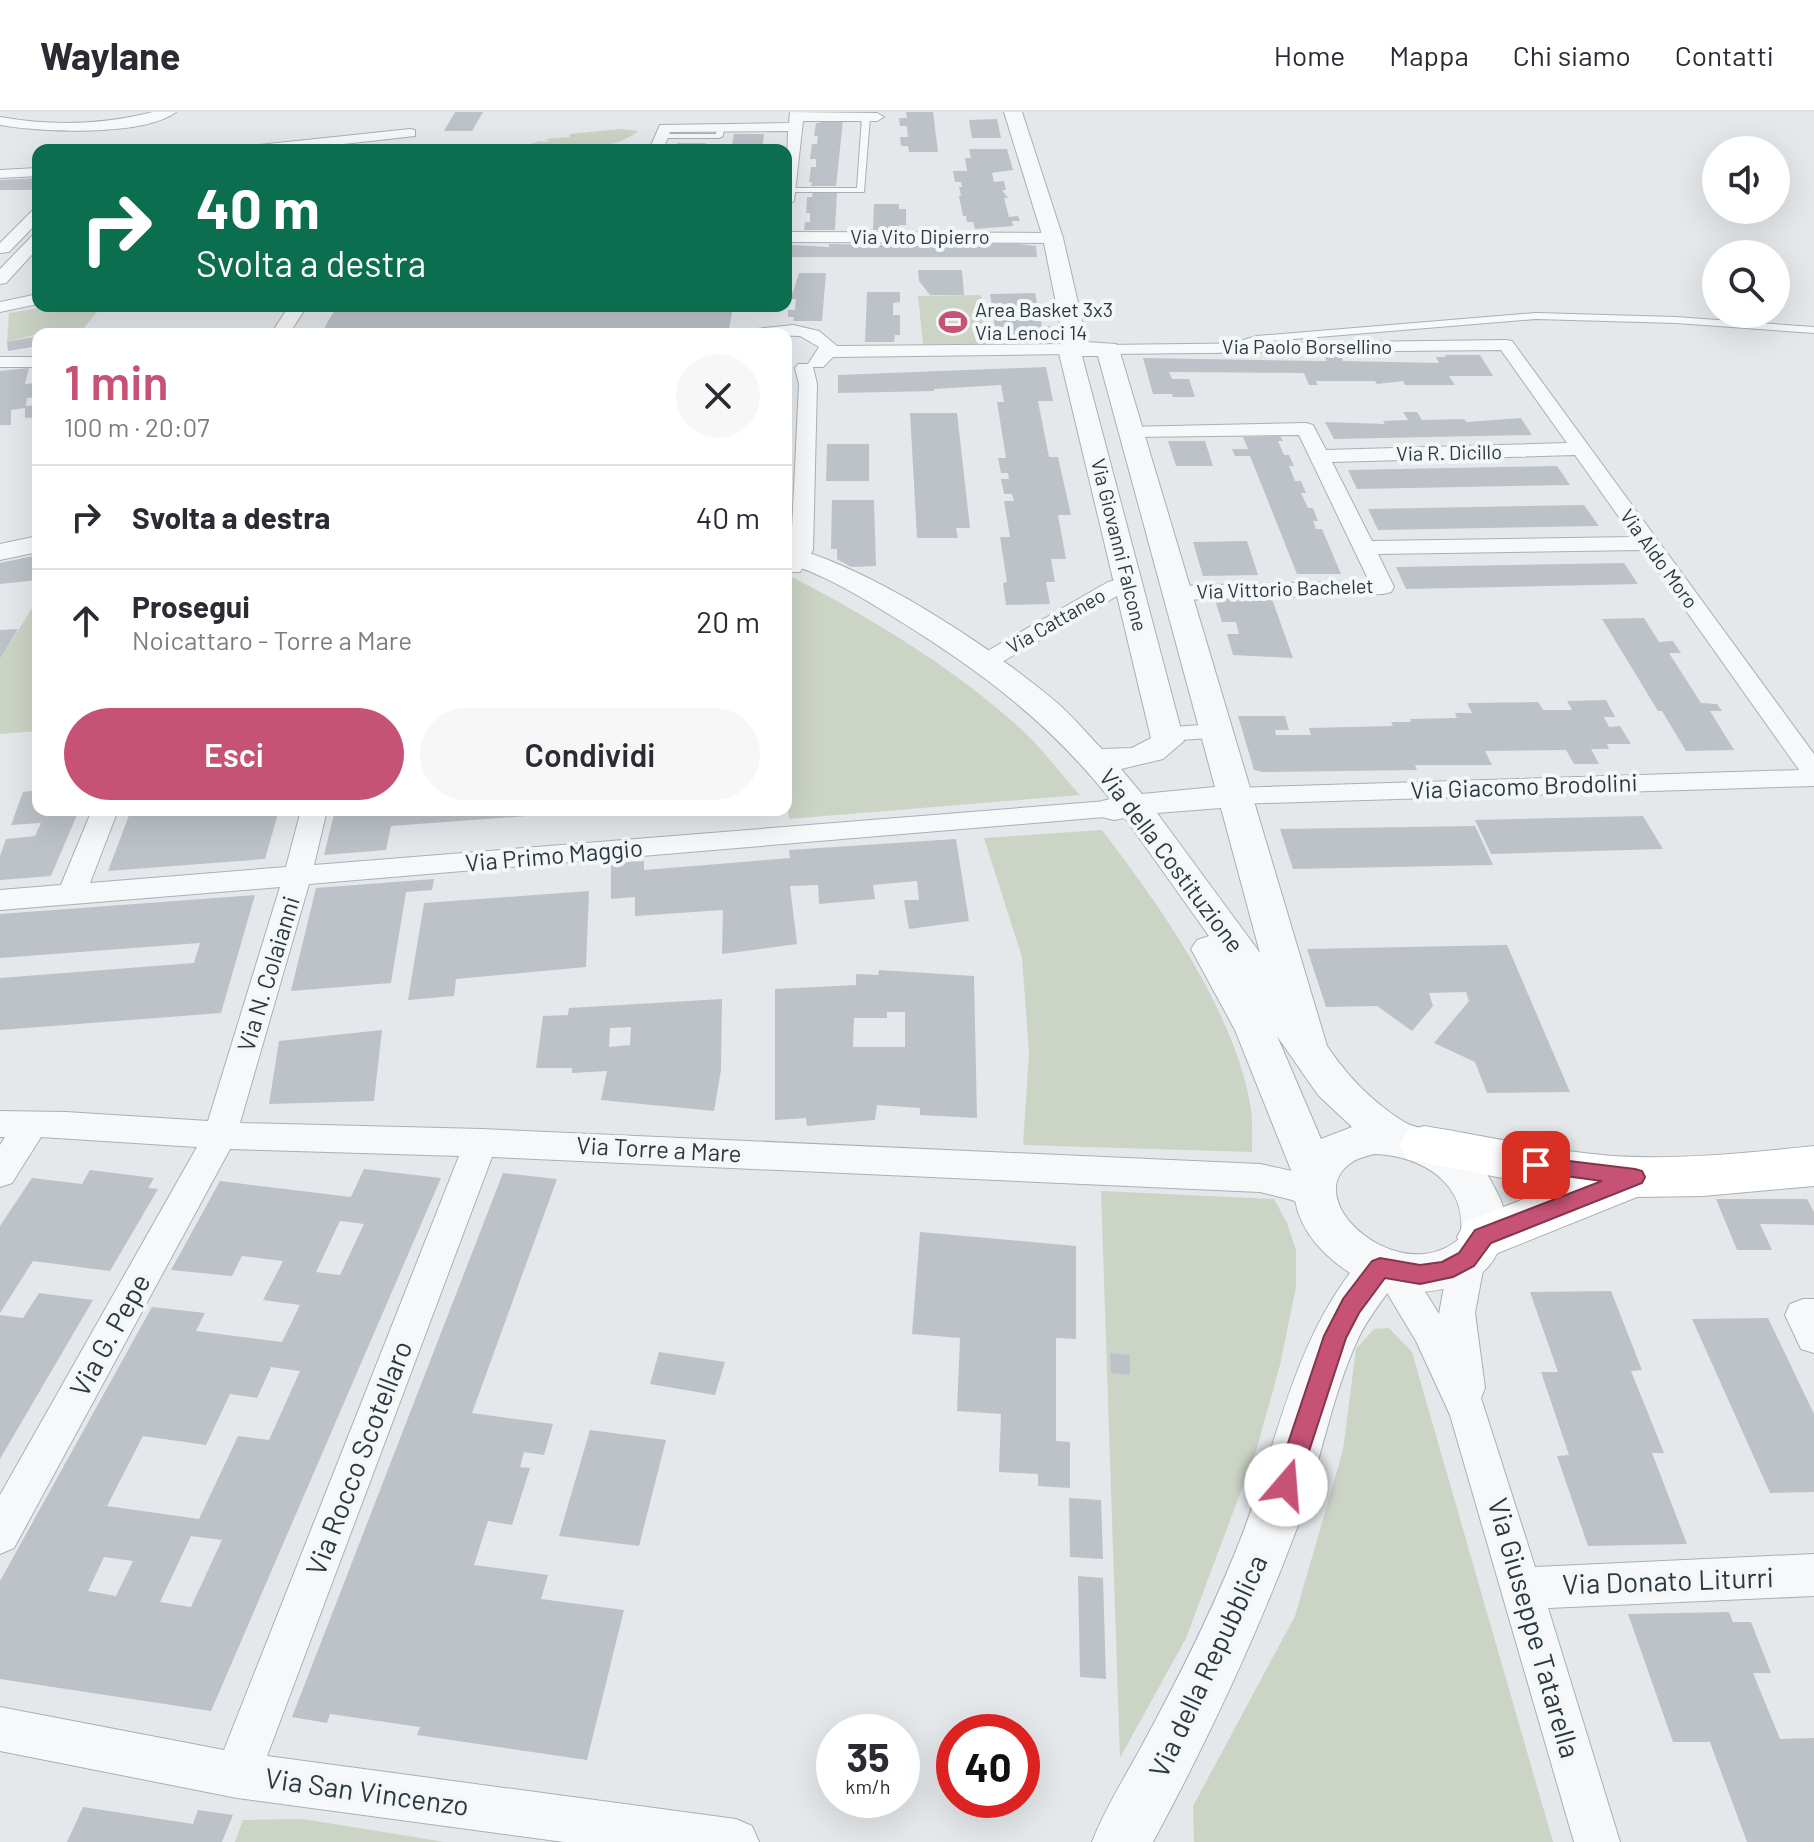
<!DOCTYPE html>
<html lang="it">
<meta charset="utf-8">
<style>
body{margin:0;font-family:Barlow,sans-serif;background:#f7f7f7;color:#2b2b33;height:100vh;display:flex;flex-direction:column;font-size:30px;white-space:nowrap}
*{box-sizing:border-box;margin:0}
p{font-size:26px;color:#7c7c81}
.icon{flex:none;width:44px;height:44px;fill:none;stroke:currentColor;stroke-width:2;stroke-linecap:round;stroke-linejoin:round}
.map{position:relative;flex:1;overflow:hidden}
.sheet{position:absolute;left:32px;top:216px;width:760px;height:488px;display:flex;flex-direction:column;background:#fff;border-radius:16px;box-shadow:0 8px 32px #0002}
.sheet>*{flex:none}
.banner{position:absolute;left:32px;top:32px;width:760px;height:168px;border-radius:16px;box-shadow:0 8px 32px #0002;background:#0b6e4f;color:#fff;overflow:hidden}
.fabs{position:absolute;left:1702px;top:24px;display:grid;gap:16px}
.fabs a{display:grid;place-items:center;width:88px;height:88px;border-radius:50%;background:#fff;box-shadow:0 8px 32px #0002;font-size:40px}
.speed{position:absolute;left:816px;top:1602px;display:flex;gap:16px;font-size:40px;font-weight:700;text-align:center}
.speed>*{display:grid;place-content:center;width:104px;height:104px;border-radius:50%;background:#fff;box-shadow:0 8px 32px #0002;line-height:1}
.speed small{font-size:20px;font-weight:400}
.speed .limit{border:12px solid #d22;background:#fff;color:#111}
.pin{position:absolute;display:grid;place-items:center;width:68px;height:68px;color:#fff;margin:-34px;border-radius:16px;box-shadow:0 4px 12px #0006}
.me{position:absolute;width:88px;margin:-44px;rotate:18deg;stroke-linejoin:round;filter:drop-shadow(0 0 6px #0008)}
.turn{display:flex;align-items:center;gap:28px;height:168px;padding:0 32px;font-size:36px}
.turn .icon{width:104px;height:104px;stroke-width:2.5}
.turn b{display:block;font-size:56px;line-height:68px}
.round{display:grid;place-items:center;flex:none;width:84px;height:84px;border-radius:42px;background:#f7f7f7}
.head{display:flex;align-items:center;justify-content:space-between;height:136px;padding:0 32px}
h1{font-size:48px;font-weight:600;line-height:60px;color:#c65376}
.button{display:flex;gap:16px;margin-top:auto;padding:16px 32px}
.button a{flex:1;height:92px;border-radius:48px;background:#c65376;color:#fff;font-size:32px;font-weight:600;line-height:92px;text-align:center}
.button a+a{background:#f7f7f7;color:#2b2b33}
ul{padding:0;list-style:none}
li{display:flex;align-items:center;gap:24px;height:104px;padding:0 32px;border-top:2px solid #e1e1e2}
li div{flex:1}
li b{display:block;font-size:30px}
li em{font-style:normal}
header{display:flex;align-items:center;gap:48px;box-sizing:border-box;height:112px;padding:0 40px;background:#fff;border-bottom:2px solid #e1e1e2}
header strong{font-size:38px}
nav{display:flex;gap:44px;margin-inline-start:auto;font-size:28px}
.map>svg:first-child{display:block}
.green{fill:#ccd4c6}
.building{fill:#bcc2c8;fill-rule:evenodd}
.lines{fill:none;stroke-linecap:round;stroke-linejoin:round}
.service-casing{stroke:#a9b0b5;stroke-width:2}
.minor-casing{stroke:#a9b0b5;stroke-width:2}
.tertiary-casing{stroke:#a9b0b5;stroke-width:2}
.secondary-casing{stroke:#a9b0b5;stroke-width:2}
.service{fill:#f7f8fa;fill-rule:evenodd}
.minor{fill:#f7f8fa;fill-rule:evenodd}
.tertiary{fill:#f7f8fa;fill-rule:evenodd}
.secondary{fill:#fff;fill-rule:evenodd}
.route{fill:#c65376;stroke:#81364d;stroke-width:2}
.labels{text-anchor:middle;stroke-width:8;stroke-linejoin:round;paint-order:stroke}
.far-street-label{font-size:20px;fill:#2d3843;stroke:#f4f7f8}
.far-poi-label{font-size:20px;fill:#2d3843;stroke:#f4f7f8;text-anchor:start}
.street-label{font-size:24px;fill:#2d3843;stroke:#f4f7f8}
.near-street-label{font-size:28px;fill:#2d3843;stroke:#f4f7f8}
</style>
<header>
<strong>Waylane</strong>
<nav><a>Home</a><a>Mappa</a><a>Chi siamo</a><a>Contatti</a></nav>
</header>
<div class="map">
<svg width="1814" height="1730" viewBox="0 0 1814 1730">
<rect width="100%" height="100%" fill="#e4e8eb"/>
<g class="green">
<path d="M621,17L638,19C615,39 553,45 525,34L539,29L549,30L546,27L570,25L569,22Z"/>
<path d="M981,183L986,232H923L918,184Z"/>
<path d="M51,194H102L79,222H38L7,230L9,201Z"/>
<path d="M786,462C867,503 956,557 1022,618C1043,638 1061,662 1080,683L789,707L786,684Z"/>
<path d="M38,487V619L0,622V547Z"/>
<path d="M1102,718C1160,794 1232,895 1250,991C1253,1006 1252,1024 1252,1040L1023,1033L1029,941L1022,845L984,726Z"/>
<path d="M1101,1079L1274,1087L1287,1111L1296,1138V1175L1280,1253L1256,1339L1186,1526L1120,1646Z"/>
<path d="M1389,1216L1412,1240L1553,1730H1194L1193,1694L1295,1504L1343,1338L1356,1237L1374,1217Z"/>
<path d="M303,1707L445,1730H235L243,1708Z"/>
</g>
<g class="building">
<path d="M455,0H483L472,19H444Z"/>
<path d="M906,0H933L938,40H909L908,34H901L900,25H908L907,14H900L899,6H907Z"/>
<path d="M997,7L1001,26H972L969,8Z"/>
<path d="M821,8H843L836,74H811L812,70H809L811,55H816V47H810L812,32H817L818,24H814L816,11H820Z"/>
<path d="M734,22H764L762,38H731Z"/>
<path d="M677,31H706L705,38H676Z"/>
<path d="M969,37H1007L1013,58L992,61L994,70L1004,69L1006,78H1002L1008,86H1004L1009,105L1018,104L1020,109H1012L1013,114L975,117L973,110H967L966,104H963L959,84H961L959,75H962L961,70H955L953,59H967L965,46H971Z"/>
<path d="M38,66V71L31,78H0V68Z"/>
<path d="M813,79H837L835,118H804L805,110H810V101H806L807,85H812Z"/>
<path d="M874,92H899V97H906V113H899V119L873,118Z"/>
<path d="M829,132L976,135V132H1020L1036,134L1037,145H790L792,133L829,135Z"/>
<path d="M918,158H962L964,183H930L919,169Z"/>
<path d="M799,161H826L822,209H793L794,205H788V198H795L796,187H788L789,180H793Z"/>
<path d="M867,180H900V190L893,191V203H900V223H895L894,230H865Z"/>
<path d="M1035,181L1042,215L1050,214L1052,226H1044L1045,229L997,230L996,222H1008L1007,215H995L990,182Z"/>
<path d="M682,194H733L729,217L322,220L334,199L681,197Z"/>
<path d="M38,224V234L8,239L7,230Z"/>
<path d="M1445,243H1480L1493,264H1449L1455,273H1405L1403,269L1377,272L1375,269H1316L1318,273H1309L1304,261L1169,260L1172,267H1189L1195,285H1173L1172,282H1153L1143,246L1318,249H1327L1324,244H1341L1343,249L1439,251L1436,245H1446Z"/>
<path d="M1046,255L1053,289H1038L1049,345H1058L1071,403H1058L1066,447H1051L1055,470H1046L1050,492L1006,493L1003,471L1007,470L1000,425H1010L1004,389H1014L1012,382H1004L1001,367H1009L1008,361H1001L998,346H1006L997,290H1004L1001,273L934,277V279L838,281V263Z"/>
<path d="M29,256L25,272L38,271V285L27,286L26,294L38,293V305L25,306V296L11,298V313H0V259Z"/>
<path d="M1403,300H1417L1422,308L1464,307L1467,310L1521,306L1532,323L1334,327L1325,310L1385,312L1383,309L1408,308Z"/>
<path d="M910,301H957L970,416H956L958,426H917Z"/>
<path d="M1280,324L1283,329H1278L1284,343H1289L1294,354H1289L1295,369H1301L1306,381H1301L1308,396H1313L1318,409H1313L1316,417H1322L1341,462H1297L1250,344H1235L1232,337H1248L1243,325Z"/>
<path d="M1168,329H1205L1213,354H1176Z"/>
<path d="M827,332H869V369H826Z"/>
<path d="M1557,354L1570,373L1357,377L1348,358Z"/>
<path d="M832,388H874L876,454L851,455L837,447V437H831Z"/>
<path d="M1584,393L1599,414L1378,418L1368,397Z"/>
<path d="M1247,429L1258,463L1203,464L1193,430Z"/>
<path d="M38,443V468L0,472V451Z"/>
<path d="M1624,451L1638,472L1406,477L1396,455Z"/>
<path d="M1272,487L1293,546L1233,543L1227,522H1239L1236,510H1222L1215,488Z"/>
<path d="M1644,506L1659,530L1673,529L1681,541H1669L1701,591L1717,592L1722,599H1710L1734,638L1686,639L1662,599H1658L1602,507Z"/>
<path d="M18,517L0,547V518Z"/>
<path d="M1606,588L1615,605H1604L1609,615L1620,614L1631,632H1607L1609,637H1591L1599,652H1574L1566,638L1485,639L1492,653H1415L1417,658L1263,660L1254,658L1238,604H1285L1289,618H1275L1276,623H1311L1309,616L1393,614L1391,610H1411L1410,607L1457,606L1455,601H1472L1467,591L1538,590L1543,598H1572L1567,589Z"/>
<path d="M38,678V698H79L51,764L0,768V744L6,727L35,724L41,711L11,713L23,680Z"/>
<path d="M131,698H279L265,747L108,759Z"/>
<path d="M335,698H581V700L391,714L386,738L324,743Z"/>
<path d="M1643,704L1663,737L1491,742L1475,708Z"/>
<path d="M1475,714L1493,753L1293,757L1280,717Z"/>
<path d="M956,727L969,809L909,817L904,788H919L917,769L873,773L875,787L819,792L818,773L790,774L797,832L722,842L723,798L635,804V785L611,787V751L644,749V758L790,746L789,738Z"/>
<path d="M434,767L432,778L406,780L391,871L291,879L316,776Z"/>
<path d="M589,779L586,855L456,867L454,884L408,888L424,791Z"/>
<path d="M255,783L221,901L0,918V866L194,851L200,831L0,846V802Z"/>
<path d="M1507,833L1570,980L1487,981L1475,950L1434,931L1469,889L1466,880L1429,881L1433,894L1412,919L1377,894L1326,895L1307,837Z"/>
<path d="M879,858L974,864L977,1006L920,1003V996L877,993L875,1008L807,1014L806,1006L775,1008V877L856,873V862L878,863ZM887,900H905V935H853L854,906H887Z"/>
<path d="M722,887L721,958L714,999L601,988L607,959L572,961V956H536L543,904L568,903L569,896ZM631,915L630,933L609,935L610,916Z"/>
<path d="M382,918L374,989L269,992L279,929Z"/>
<path d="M364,1057L441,1066L211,1599L0,1567V1469L152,1195L205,1201L196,1219L282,1230L300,1193L263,1188L283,1149L242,1144L232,1164L171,1158L220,1069L351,1085ZM340,1109L364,1112L340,1163L316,1160ZM271,1255L300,1259L269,1328L238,1324L199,1407L107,1394L143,1324L206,1333L230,1282L257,1286ZM191,1424L222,1428L191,1495L160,1490ZM104,1445L133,1449L116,1484L88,1479Z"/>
<path d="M90,1058L154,1066L148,1076L158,1077L110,1159L33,1149L0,1201V1114L32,1066L82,1072Z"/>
<path d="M503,1061L557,1067L472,1301L553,1312L544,1343L524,1340L520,1355L530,1356L512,1413L488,1409L474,1453L548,1463L541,1487L624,1498L587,1648L417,1623L420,1615L330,1602L327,1611L292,1605Z"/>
<path d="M1716,1087H1807L1814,1100V1113L1760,1112L1772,1138H1737Z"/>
<path d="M920,1120L1076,1134V1227L1056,1226V1329L1070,1330V1376L1038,1374V1362L999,1360L1001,1302L957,1299L960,1226L912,1222Z"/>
<path d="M1611,1179L1642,1258L1631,1259L1664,1341H1652L1687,1432L1588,1434L1557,1344L1569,1343L1541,1260H1558L1530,1180Z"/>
<path d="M39,1181L93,1188L0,1347V1203L23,1206Z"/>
<path d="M1768,1206L1814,1302V1380L1770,1381L1692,1207Z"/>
<path d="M659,1240L725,1250L715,1283L650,1272Z"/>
<path d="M1110,1241L1130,1243V1263L1111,1261Z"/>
<path d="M590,1318L666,1328L639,1434L559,1424Z"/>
<path d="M1069,1386L1101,1388L1103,1447L1070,1445Z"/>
<path d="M1078,1464L1103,1466L1106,1567L1080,1565Z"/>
<path d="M1729,1500L1733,1510H1751L1771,1561H1753L1780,1627L1814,1626V1730H1747L1710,1630H1673L1628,1502Z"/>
<path d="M83,1695L193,1712L198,1698L233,1703L222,1730H67Z"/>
</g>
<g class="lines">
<defs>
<g id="service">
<path d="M866,3L870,5L864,80H786L788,76H857L862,5Z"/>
<path d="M717,13L724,15L723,24L719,26H660L656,24L660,22H716Z"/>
<path d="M1536,201L1676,205L1814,215V221L1676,211L1536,207L1257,230L1250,232L1248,237L1240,235L1243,228L1257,224Z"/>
</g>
<g id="minor">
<path d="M153,0H176C143,25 40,20 0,13V5C51,14 103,13 153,0Z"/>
<path d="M790,0L877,1L884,5L877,9H803L794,89L786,94L788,19L670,20L663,38H649L660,13L789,11Z"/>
<path d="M410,17L415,18V24L290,38H243L250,34Z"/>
<path d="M38,56V64L0,66V58Z"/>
<path d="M38,96V110L9,140L0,141V131L33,98Z"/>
<path d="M786,120L1053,121L1061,126L1053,131L786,130Z"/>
<path d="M38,122V136L6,171L0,172V157L32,124Z"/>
<path d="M38,182V192L0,200V190Z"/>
<path d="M289,194H307L289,222H271Z"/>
<path d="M793,213L819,219L837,234L1069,232L1078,237L1069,242L833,245L823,255H813L817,272L813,438L800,460H786V447L791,438L799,272L795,256L798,252H808L819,235L800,224L744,222L747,218Z"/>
<path d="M1506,228L1512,229L1814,642V674L1234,692L1225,690L1221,684L1225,678L1234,676L1799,658L1643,438L1378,442L1394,475L1391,480L1383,482L1176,488L1168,486L1165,481L1168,476L1176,474L1369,469L1299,323L1132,325L1125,323L1122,319L1125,315L1306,311L1313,313L1326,338L1567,331L1501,238L1108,242L1099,237L1102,233ZM1575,343L1633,425L1372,429L1332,350Z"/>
<rect x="0" y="245" width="38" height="10"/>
<path d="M1129,465L1137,467L1140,472L1137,477L1124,480L993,555H977L973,550L977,545L1108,470Z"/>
<path d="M1216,612L1225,615L1229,620L1225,625L1165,629L1156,626L1152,621L1156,616Z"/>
<path d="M1107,689L1116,692L1120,698L1116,704L309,772L240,1011L481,1017L1260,1052C1285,1058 1318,1060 1331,1085L1326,1095L1314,1099L1292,1088L1260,1080L492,1045L267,1644L736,1707L752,1714L759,1730H564L237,1686L0,1639V1595L224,1638L459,1044L230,1037L14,1436L0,1442V1383L197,1035L41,1025L12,1071L0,1075V1033L5,1025H0V999L66,1000L208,1009L280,775L0,798V778L61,773L92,698H118L90,771L286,755L301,698H327L314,753Z"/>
<path d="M1467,1132L1480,1136L1485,1147L1475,1201L1485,1276L1481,1286L1535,1455L1814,1442V1484L1548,1496L1620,1730H1574L1450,1303L1416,1229L1374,1159L1379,1148L1392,1144L1405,1148L1439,1202L1449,1147L1454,1136Z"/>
<path d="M1803,1187H1814V1241L1801,1237L1785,1203L1790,1192Z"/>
</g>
<g id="tertiary">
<path d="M1004,0H1022L1063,126L1087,230L1116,232L1119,237L1327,934C1340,953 1354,970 1371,985C1381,994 1394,1004 1406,1011C1414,1015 1425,1017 1435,1020C1466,1031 1484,1053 1498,1082C1505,1096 1509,1114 1503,1129C1495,1148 1487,1161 1468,1169C1443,1179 1417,1184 1391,1176C1379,1193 1366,1209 1358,1227C1331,1285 1321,1349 1300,1408C1259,1519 1209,1626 1153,1730H1092C1106,1694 1127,1662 1145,1628C1178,1567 1209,1505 1235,1441C1274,1348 1288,1243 1350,1161C1318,1140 1290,1108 1295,1068L1235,918L1191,837L1197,828L1209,824L1125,706L1114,708L1102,705L1097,697L1102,689L1110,687C1048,609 979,558 895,506C861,485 824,462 786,451V434C870,455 988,533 1055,589C1072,603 1086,621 1102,637L1132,636L1151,626L1058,237L1064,231L1043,126ZM1082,244H1098L1215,675L1142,682L1121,657L1163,647L1184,629ZM1221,696L1260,841L1157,701ZM1277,924L1318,983L1352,1015L1321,1027ZM1374,1042C1421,1043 1470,1072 1460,1126C1401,1179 1297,1088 1351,1051C1357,1046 1367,1044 1374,1042Z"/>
<path d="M38,424V440L0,448V432Z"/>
</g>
<path id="secondary" d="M1424,1014C1486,1024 1549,1039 1612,1044C1679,1048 1747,1041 1814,1034V1074L1703,1084L1637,1085L1483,1147L1465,1140L1457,1125L1465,1110L1552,1076L1407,1047L1400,1033L1407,1019Z"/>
</defs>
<use href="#service" class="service-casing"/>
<use href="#minor" class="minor-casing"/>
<use href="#tertiary" class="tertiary-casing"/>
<use href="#secondary" class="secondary-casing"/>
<use href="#service" class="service"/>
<use href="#minor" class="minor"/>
<use href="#tertiary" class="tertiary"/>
<use href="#secondary" class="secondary"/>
</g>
<path class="route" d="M1536,1045L1635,1057L1642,1059L1645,1065L1642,1071L1491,1131L1474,1154L1453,1165L1420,1172L1385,1166L1359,1201L1346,1226L1295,1382L1286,1385L1277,1382L1274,1373L1324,1224L1343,1187L1372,1149L1380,1146L1420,1153L1442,1150L1459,1141L1475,1118L1602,1069L1529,1059L1526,1053L1529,1047Z"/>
<defs>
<symbol id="stadium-bare" viewBox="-9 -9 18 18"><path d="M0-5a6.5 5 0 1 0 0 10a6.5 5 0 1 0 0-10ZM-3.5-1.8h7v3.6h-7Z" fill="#c65376" stroke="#f4f7f8" stroke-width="2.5" paint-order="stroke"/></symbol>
</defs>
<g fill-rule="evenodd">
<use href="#stadium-bare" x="933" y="190" width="40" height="40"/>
</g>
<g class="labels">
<g class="far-street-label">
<text x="920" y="132">Via Vito Dipierro</text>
<text x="1307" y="242">Via Paolo Borsellino</text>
<text transform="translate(1449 341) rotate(-1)" y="7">Via R. Dicillo</text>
<text transform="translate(1119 433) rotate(76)" y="7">Via Giovanni Falcone</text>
<text transform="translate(1659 447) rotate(54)" y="7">Via Aldo Moro</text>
<text transform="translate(1285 477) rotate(-2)" y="7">Via Vittorio Bachelet</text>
<text transform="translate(1056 509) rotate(-30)" y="7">Via Cattaneo</text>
</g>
<g class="far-poi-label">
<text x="975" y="205">Area Basket 3x3<tspan x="975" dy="23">Via Lenoci 14</tspan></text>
</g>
<g class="street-label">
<text transform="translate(1524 675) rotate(-2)" y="8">Via Giacomo Brodolini</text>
<text transform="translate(554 744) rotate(-5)" y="8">Via Primo Maggio</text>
<text transform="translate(1171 749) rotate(53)" y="8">Via della Costituzione</text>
<text transform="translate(269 862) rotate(-73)" y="8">Via N. Colaianni</text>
<text transform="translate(659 1038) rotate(3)" y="8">Via Torre a Mare</text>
</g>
<g class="near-street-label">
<text transform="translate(110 1223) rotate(-61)" y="10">Via G. Pepe</text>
<text transform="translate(359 1346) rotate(-69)" y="10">Via Rocco Scotellaro</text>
<text transform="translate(1668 1469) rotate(-2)" y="10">Via Donato Liturri</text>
<text transform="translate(1534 1516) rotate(74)" y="10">Via Giuseppe Tatarella</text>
<text transform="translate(1208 1554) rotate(-65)" y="10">Via della Repubblica</text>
<text transform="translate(367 1680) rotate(8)" y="10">Via San Vincenzo</text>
</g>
</g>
</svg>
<div class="fabs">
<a><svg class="icon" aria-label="sound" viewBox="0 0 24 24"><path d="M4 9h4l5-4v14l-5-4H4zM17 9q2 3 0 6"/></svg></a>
<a><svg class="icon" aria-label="search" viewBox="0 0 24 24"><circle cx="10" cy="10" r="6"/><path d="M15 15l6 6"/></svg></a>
</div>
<div class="speed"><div>35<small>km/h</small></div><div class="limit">40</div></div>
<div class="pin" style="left:1536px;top:1053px;background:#d93025"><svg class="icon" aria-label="arrive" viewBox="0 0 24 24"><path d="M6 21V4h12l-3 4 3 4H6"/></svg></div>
<svg class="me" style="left:1286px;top:1373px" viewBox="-20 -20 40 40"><circle r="19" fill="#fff"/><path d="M0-13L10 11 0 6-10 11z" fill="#c65376"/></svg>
<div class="banner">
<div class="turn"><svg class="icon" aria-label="right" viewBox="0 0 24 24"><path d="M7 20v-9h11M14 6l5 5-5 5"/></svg><div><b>40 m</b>Svolta a destra</div></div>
</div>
<section class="sheet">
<div class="head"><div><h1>1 min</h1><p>100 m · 20:07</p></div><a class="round"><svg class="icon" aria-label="close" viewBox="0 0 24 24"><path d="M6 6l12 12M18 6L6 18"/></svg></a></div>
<ul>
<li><svg class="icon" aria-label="right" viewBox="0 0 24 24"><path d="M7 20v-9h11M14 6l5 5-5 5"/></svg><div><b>Svolta a destra</b></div><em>40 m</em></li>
<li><svg class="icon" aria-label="ahead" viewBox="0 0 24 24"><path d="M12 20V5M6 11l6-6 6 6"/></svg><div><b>Prosegui</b><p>Noicattaro - Torre a Mare</p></div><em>20 m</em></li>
</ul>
<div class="button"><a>Esci</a><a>Condividi</a></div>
</section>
</div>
